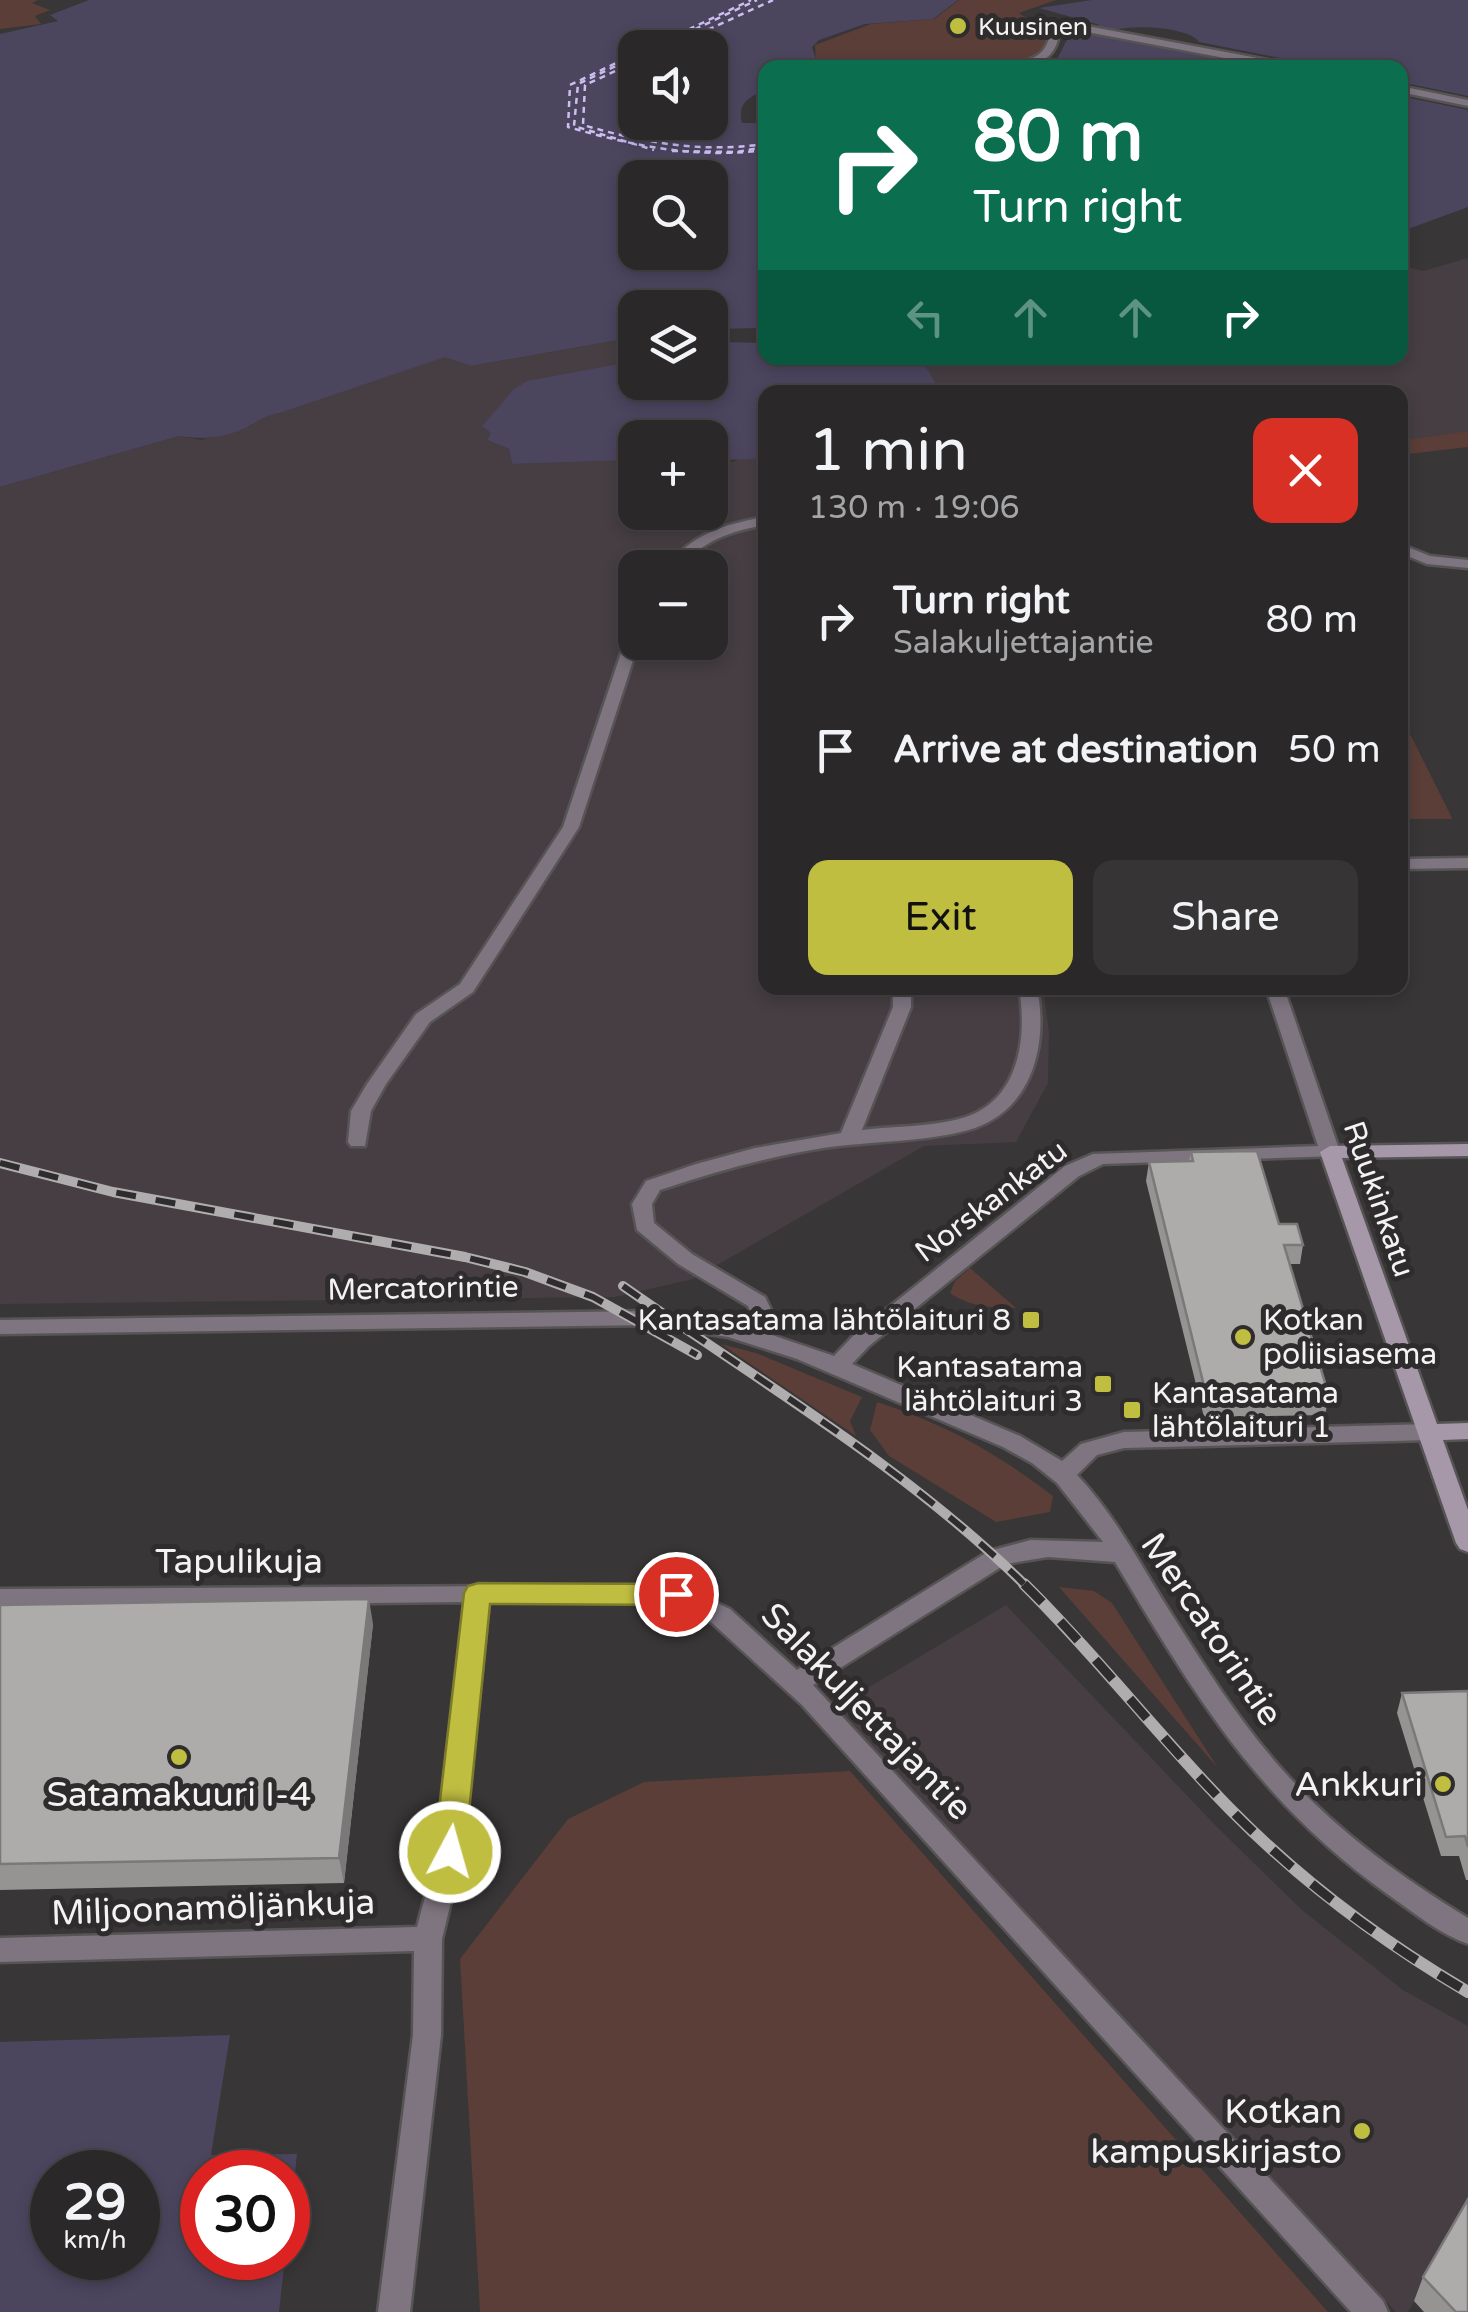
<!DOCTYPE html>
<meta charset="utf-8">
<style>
body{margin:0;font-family:"Varela Round",sans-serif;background:#363435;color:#f1f3f6;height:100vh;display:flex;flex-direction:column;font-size:38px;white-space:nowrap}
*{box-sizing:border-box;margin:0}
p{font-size:32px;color:#a5a6a8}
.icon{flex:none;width:55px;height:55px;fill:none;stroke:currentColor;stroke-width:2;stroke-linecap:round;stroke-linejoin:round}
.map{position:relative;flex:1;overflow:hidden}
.details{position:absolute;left:758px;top:385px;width:650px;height:610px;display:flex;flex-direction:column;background:#2a2829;border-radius:20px;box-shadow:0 5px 15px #0003,0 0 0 2px #464446}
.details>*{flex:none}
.banner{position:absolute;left:758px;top:60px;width:650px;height:305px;border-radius:20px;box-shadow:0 5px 15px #0003,0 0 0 2px #464446;background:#0b6e4f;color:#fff;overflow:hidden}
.controls{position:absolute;left:618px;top:30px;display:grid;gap:20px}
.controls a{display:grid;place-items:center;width:110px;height:110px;border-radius:20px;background:#2a2829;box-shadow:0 5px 15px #0003,0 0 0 2px #464446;font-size:50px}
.speed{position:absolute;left:30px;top:2150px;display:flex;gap:20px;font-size:50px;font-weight:700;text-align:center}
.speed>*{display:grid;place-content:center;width:130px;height:130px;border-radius:50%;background:#2a2829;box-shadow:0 5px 15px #0003,0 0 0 2px #464446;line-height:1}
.speed small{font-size:25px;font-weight:400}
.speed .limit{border:15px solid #d22;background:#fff;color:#111}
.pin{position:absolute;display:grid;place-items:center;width:85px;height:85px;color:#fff;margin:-42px;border:5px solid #fff;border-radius:50%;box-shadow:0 2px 10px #0007}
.me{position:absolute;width:110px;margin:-55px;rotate:6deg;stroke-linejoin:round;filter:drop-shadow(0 0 8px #0008)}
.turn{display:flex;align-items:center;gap:35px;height:210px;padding:0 50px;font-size:45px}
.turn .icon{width:130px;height:130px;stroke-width:2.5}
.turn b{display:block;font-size:70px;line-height:85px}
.lanes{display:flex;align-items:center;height:95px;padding:0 50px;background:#0003;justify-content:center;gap:50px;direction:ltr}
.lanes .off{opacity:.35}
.round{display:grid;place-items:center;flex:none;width:105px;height:105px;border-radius:20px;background:#363435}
.headline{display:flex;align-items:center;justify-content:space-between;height:170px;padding:0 50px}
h1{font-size:60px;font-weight:600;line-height:75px}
.button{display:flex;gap:20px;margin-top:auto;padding:20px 50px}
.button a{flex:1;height:115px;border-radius:20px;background:#c0be41;color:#111;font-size:40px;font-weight:600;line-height:115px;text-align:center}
.button a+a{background:#363435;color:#f1f3f6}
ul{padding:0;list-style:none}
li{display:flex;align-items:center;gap:30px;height:130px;padding:0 50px}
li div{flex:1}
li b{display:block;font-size:38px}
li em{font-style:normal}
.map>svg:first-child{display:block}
.built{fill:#463e42;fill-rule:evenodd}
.green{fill:#5a3e37}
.water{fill:#4b455e;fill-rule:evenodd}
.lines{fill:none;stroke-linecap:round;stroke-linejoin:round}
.ferry{stroke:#cbbff2;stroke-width:2.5;stroke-dasharray:6 5;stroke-linecap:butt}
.street-casing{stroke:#565455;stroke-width:5}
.secondary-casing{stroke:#565455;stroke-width:5}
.street{fill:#7e7580;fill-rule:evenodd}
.secondary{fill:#a698a9;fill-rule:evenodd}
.rail-far1-casing{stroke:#afadae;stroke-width:10}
.rail-casing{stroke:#afadae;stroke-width:12}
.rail-far1{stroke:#2e2c2d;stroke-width:6;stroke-dasharray:20;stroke-linecap:butt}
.rail{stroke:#2e2c2d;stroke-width:9;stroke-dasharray:26;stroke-linecap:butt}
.wall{fill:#969393}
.shaded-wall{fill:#7a7878}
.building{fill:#aeabab;stroke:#7a7878;stroke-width:2.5}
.route{fill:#c0be41;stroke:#7d7c2a;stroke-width:2.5}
.poi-dot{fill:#c0be41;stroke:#2e2c2d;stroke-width:4}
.labels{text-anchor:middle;stroke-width:10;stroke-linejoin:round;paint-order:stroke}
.far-poi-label{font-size:25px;fill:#f4f2f3;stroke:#2e2c2d;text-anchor:start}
.street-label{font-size:30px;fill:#f4f2f3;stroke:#2e2c2d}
.poi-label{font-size:30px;fill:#f4f2f3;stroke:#2e2c2d;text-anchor:end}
.near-street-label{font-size:35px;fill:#f4f2f3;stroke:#2e2c2d}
.near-poi-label{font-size:35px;fill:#f4f2f3;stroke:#2e2c2d;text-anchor:end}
</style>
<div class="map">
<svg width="1468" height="2312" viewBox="0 0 1468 2312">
<rect width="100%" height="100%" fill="#383637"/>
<g class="built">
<path d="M1468,258V438L1400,442V392H931L937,385L876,358H1400V265L1423,271Z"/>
<path d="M635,337V361L602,368L491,433L487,440L509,449L512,464L635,460V512H710V459L733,462L745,456L765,458V988H1043L1049,1032L1048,1083L1016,1142L924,1146L693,1279L615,1297L0,1304V487L179,436L201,440L250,426L264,415L280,413L445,356L471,366ZM635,568H710V642H635Z"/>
<path d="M1006,1605L1215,1825L1302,1910L1403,1990L1468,2026V2209L1408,2312H1396L834,1708Z"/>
</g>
<g class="green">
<path d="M0,0H38L32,3L50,10L35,16L41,24L0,29Z"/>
<path d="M959,0H1056L1019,13L1031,21L1009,29L1032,30L1042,25L1047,37L1038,40H1048L1050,46L1045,52L1025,62L1017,59L963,68L816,67L815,45L871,24L934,19Z"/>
<path d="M1468,431V447L1400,455V441Z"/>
<path d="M1400,714L1452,818V819H1400Z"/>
<path d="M970,1268L1016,1308C992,1308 970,1307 950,1293L955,1281Z"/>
<path d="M721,1344L756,1353L862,1397L850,1421L856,1436Z"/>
<path d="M877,1402C947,1425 995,1452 1053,1496L1050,1512L996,1522L889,1456L870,1430Z"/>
<path d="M1059,1587L1094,1591L1112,1603L1218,1768Z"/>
<path d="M850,1771L1328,2312H480L460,1959L568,1819L644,1782Z"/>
</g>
<g class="water">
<path d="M89,0H958L933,19L865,24L819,40L812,47L816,60L813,67L765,68V91C749,96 737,104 742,123H765V328L710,329V308H635V337L471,366L445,357L280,413C266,415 263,418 251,425C228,438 203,440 179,436L0,487V34L58,21L50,15ZM635,48H710V122H635ZM635,178H710V252H635Z"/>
<path d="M1092,0H1468V96L1400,82V68L1328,67L1306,59L1280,58L1199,42C1190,26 1114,21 1102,37L1260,67H1053L1070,34L1100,25L1039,8Z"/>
<path d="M1400,96L1468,110V207L1400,232Z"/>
<path d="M721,342L765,343V358L923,362L937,386L931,392H765V458C745,459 730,461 710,459V438H635V460L512,464L509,449L487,440L491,433L482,426L514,389L527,381L635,361V382H710V344Z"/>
<path d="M230,2035L211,2155L297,2154L288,2237V2172H202V2258H285L279,2312H0V2042ZM52,2172H138V2258H52Z"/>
</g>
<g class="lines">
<g class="ferry">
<path d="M649,48L751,0"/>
<path d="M655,48L757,0"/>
<path d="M668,48L773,0"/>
<path d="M635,54L570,85L568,127C634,146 696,159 765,150"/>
<path d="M635,57L578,84L574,126L654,150"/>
<path d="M635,62L585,85L583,125C645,143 701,153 765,144"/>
<path d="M672,151L736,152L765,147"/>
</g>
<defs>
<g id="street">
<path d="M1071,23L1294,65L1298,68H1277L1071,29L1059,31C1058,59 1035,68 1009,68C1036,55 1045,60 1052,27Z"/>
<path d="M1400,86L1468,100V106L1400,92Z"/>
<path d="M765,517V525C731,531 703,540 680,568H665C692,534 724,524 765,517Z"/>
<path d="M1400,544L1430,556L1468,560V568L1427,564L1400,553Z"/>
<path d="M635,628V642H639L579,827L473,992L430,1022L386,1084L371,1111L365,1146H351L348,1142L351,1111L367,1084L416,1014L460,984L563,827L628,632Z"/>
<path d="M1468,858V868L1400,869V859Z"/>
<path d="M893,988H911V1007L862,1130C893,1126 925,1127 955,1120C1018,1107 1028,1041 1019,988H1037C1048,1042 1034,1107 975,1128C933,1142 869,1141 823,1148C767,1157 715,1172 660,1190L652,1204L654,1223L692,1254L765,1297L774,1316L763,1332L834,1356L853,1336L1065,1166L1093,1154L1318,1146L1266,988H1284L1340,1152L1337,1156L1103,1164L1079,1176L869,1346L852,1364L1020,1436L1062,1461L1081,1444L1124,1432L1431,1424L1439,1426L1442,1432L1439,1438L1431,1440L1124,1448L1097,1455L1077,1475C1118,1518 1144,1572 1176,1621C1210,1675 1245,1729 1288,1776C1339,1833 1403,1878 1468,1918V1944C1440,1934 1414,1913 1390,1896C1259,1803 1195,1696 1115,1562L1048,1557L1006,1564L813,1685L1383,2301L1388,2312H1351L802,1705L712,1623L674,1603L489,1602L463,1852L442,1939L441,2035L410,2312H378L413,2035L414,1951L0,1962V1938L417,1927L437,1852L465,1602L0,1607V1589L677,1585L730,1609L797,1670L989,1551L1031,1540L1103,1542L1057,1483L1032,1463L1003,1447L797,1359L728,1337L650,1325L0,1334V1320L650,1311L689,1315L744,1327L752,1315L748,1306L678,1264L637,1230L632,1204L646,1181L696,1164L755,1148L841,1133L893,1007Z"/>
</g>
<path id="secondary" d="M1468,1144V1156L1342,1158L1437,1424L1468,1423V1439L1443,1440L1468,1510V1552L1460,1549L1456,1543L1320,1152L1330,1146Z"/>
</defs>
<use href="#street" class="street-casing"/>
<use href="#secondary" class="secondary-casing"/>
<use href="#street" class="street"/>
<use href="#secondary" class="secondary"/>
<defs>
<g id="rail-far1">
<path d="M0,1163L113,1192L465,1257L525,1272L593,1297L697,1355"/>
<path d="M623,1286C760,1382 907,1468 1026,1586"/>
</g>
<path id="rail" d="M1024,1584C1097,1656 1159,1737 1231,1810C1302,1882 1381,1941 1468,1992"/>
</defs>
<use href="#rail-far1" class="rail-far1-casing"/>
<use href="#rail" class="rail-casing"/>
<use href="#rail-far1" class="rail-far1"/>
<use href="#rail" class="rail"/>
</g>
<g class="wall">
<path d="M1191,1152L1303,1245L1300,1264H1289L1329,1396L1325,1415L1204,1417L1146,1181L1149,1162L1189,1161Z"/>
<path d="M0,1605L373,1624L344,1883L0,1890Z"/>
<path d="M1468,1691V1880H1466L1459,1856H1441L1397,1713L1402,1693Z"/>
<path d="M1423,2277L1468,2312H1424L1414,2301Z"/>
</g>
<path class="shaded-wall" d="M369,1599L373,1624L344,1883L339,1858Z"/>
<g class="building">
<path d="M1257,1151L1279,1224H1297L1303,1245H1284L1329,1396L1207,1398L1149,1162L1193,1161L1191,1152Z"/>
<path d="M369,1599L339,1858L0,1864V1605Z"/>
<path d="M1468,1691V1847L1465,1836L1446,1837L1402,1693Z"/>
<path d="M1468,2199V2312H1456L1423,2277Z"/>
</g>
<path class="route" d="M478,1583L676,1584L686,1587L690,1594L686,1602L676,1605L490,1604L465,1852L461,1862L450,1865L439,1862L434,1852L464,1593L468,1586Z"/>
<g class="poi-dot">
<circle cx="958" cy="26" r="10"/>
<rect x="1021" y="1310" width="20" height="20" rx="5"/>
<circle cx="1243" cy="1337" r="10"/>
<rect x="1093" y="1374" width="20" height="20" rx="5"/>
<rect x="1122" y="1400" width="20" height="20" rx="5"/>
<circle cx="179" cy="1757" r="10"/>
<circle cx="1443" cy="1784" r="10"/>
<circle cx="1362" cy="2131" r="10"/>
</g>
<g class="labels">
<g class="far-poi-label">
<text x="978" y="35">Kuusinen</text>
</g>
<g class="street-label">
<text transform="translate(1379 1199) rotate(71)" y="10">Ruukinkatu</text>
<text transform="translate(991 1201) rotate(-37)" y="10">Norskankatu</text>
<text transform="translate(423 1288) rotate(-1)" y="10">Mercatorintie</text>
</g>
<g class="poi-label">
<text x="1011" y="1330">Kantasatama lähtölaituri 8</text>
<text x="1263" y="1330" text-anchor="start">Kotkan<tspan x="1263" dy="34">poliisiasema</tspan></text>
<text x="1083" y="1377">Kantasatama<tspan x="1083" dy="34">lähtölaituri 3</tspan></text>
<text x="1152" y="1403" text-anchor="start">Kantasatama<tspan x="1152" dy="34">lähtölaituri 1</tspan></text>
</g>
<g class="near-street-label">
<text x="239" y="1573">Tapulikuja</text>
<text transform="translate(1212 1629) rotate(56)" y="12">Mercatorintie</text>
<text transform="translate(867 1711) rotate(46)" y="12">Salakuljettajantie</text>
<text transform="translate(213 1907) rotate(-2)" y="12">Miljoonamöljänkuja</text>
</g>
<g class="near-poi-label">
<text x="1423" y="1796">Ankkuri</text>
<text x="179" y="1806" text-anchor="middle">Satamakuuri I-4</text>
<text x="1342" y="2123">Kotkan<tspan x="1342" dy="40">kampuskirjasto</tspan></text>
</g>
</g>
</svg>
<div class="controls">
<a><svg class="icon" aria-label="sound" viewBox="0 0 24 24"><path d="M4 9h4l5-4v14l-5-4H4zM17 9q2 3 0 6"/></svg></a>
<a><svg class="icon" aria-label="search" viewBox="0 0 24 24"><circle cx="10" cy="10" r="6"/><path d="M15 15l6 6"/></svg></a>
<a><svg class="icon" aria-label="layers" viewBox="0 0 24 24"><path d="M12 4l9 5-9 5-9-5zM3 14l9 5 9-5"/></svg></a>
<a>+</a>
<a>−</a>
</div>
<div class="speed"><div>29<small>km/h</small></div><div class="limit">30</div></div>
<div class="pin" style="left:676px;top:1594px;background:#d93025"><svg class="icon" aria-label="arrive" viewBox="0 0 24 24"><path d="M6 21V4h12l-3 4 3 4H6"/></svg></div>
<svg class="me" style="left:450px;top:1852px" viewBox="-20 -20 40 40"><circle r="17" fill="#c0be41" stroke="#fff" stroke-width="3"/><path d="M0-11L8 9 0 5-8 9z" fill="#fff"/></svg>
<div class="banner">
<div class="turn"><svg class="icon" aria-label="right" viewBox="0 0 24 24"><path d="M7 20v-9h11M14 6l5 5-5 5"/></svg><div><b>80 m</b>Turn right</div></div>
<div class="lanes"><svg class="icon off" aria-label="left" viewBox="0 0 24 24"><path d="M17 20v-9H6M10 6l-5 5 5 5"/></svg><svg class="icon off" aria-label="ahead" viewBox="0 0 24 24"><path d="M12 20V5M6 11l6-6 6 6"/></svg><svg class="icon off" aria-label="ahead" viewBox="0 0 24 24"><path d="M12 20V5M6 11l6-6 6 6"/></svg><svg class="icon" aria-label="right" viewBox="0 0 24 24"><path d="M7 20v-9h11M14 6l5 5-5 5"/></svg></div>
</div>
<section class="details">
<div class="headline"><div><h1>1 min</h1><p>130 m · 19:06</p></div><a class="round" style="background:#d93025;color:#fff"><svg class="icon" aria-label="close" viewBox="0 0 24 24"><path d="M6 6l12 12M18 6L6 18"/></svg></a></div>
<ul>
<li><svg class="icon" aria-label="right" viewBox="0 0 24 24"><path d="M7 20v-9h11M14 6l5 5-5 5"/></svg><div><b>Turn right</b><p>Salakuljettajantie</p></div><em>80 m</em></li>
<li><svg class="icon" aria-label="arrive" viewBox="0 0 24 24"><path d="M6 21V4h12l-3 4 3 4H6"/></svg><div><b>Arrive at destination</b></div><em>50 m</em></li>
</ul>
<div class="button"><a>Exit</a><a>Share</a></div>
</section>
</div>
